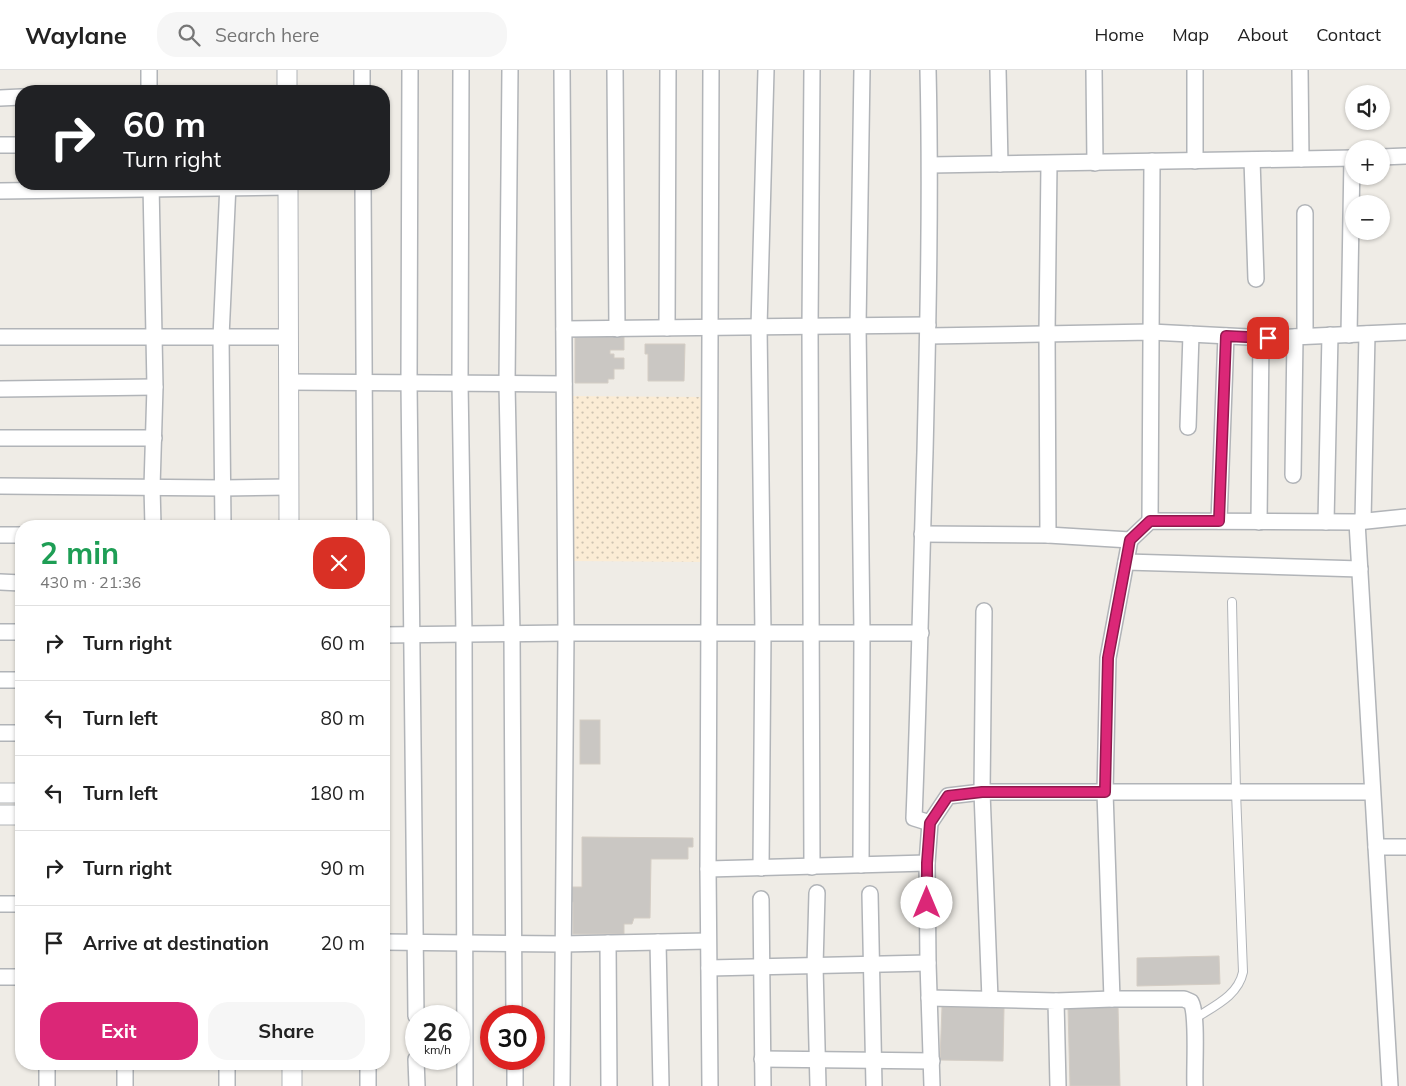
<!DOCTYPE html>
<meta charset="utf-8">
<style>
body{margin:0;font-family:Mulish,sans-serif;background:#f6f6f6;color:#222;height:100vh;display:flex;flex-direction:column;font-size:19px;white-space:nowrap}
*{box-sizing:border-box;margin:0}
p{font-size:16px;color:#767676}
.icon{flex:none;width:28px;height:28px;fill:none;stroke:currentColor;stroke-width:2;stroke-linecap:round;stroke-linejoin:round}
.map{position:relative;flex:1;overflow:hidden}
.panel{position:absolute;left:15px;top:450px;width:375px;height:550px;display:flex;flex-direction:column;background:#fff;border-radius:20px;box-shadow:0 1px 4px #0004}
.panel>*{flex:none}
.banner{position:absolute;left:15px;top:15px;width:375px;height:105px;border-radius:20px;box-shadow:0 1px 4px #0004;background:#202124;color:#fff;overflow:hidden}
.controls{position:absolute;left:1345px;top:15px;display:grid;gap:10px}
.controls a{display:grid;place-items:center;width:45px;height:45px;border-radius:50%;background:#fff;box-shadow:0 1px 4px #0004;font-size:25px}
.speed{position:absolute;left:405px;top:935px;display:flex;gap:10px;font-size:25px;font-weight:700;text-align:center}
.speed>*{display:grid;place-content:center;width:65px;height:65px;border-radius:50%;background:#fff;box-shadow:0 1px 4px #0004;line-height:1}
.speed small{font-size:12px;font-weight:400}
.speed .limit{border:8px solid #d22;background:#fff;color:#111}
.pin{position:absolute;display:grid;place-items:center;width:42px;height:42px;color:#fff;margin:-21px;border-radius:10px;box-shadow:0 2px 8px #0006}
.me{position:absolute;width:55px;margin:-28px;rotate:0deg;stroke-linejoin:round;filter:drop-shadow(0 0 4px #0008)}
.turn{display:flex;align-items:center;gap:18px;height:105px;padding:0 25px;font-size:22px}
.turn .icon{width:65px;height:65px;stroke-width:2.5}
.turn b{display:block;font-size:35px;line-height:42px}
.round{display:grid;place-items:center;flex:none;width:52px;height:52px;border-radius:20px;background:#f6f6f6}
.head{display:flex;align-items:center;justify-content:space-between;height:85px;padding:0 25px}
h1{font-size:30px;font-weight:700;line-height:38px;color:#1e9e55}
.action{display:flex;gap:10px;margin-top:auto;padding:10px 25px}
.action a{flex:1;height:58px;border-radius:20px;background:#db2777;color:#fff;font-size:20px;font-weight:700;line-height:58px;text-align:center}
.action a+a{background:#f6f6f6;color:#222}
ul{padding:0;list-style:none}
li{display:flex;align-items:center;gap:15px;height:75px;padding:0 25px;border-top:1px solid #e0e0e0}
li div{flex:1}
li b{display:block;font-size:19px}
li em{font-style:normal}
header{display:flex;align-items:center;gap:30px;box-sizing:border-box;height:70px;padding:0 25px;background:#fff;border-bottom:1px solid #e0e0e0}
header strong{font-size:24px}
nav{display:flex;gap:28px;margin-inline-start:auto;font-size:18px}
.search{width:350px;height:45px;background:#f6f6f6;display:flex;align-items:center;gap:12px;box-sizing:border-box;padding:0 18px;border-radius:20px;color:#767676;font-size:19px}
.map>svg:first-child{display:block}
.sand{fill:url(#sand-dots)}
.building{fill:#cac7c3;stroke:#d4cdc4}
.lines{fill:none;stroke-linecap:round;stroke-linejoin:round}
.service-casing{stroke:#b1b4b8;stroke-width:10}
.minor-casing{stroke:#b1b4b8;stroke-width:18}
.tertiary-casing{stroke:#b1b4b8;stroke-width:21}
.service{stroke:#fff;stroke-width:8}
.minor{stroke:#fff;stroke-width:15}
.tertiary{stroke:#fff;stroke-width:19}
.route-casing{stroke:#8e194d;stroke-width:12}
.route{stroke:#db2777;stroke-width:9}
</style>
<header>
<strong>Waylane</strong>
<div class="search"><svg class="icon" aria-label="search" viewBox="0 0 24 24"><circle cx="10" cy="10" r="6"/><path d="M15 15l6 6"/></svg>Search here</div>
<nav><a>Home</a><a>Map</a><a>About</a><a>Contact</a></nav>
</header>
<div class="map">
<svg width="1406" height="1016" viewBox="0 0 1406 1016">
<defs>
<pattern id="sand-dots" width="8" height="8" patternUnits="userSpaceOnUse" patternTransform="scale(1.25)"><rect width="8" height="8" fill="#fbecd5"/><path d="M2 2h.1M6 6h.1" fill="none" stroke="#cec3b1" stroke-width="1.8" stroke-linecap="round"/></pattern>
</defs>
<rect width="100%" height="100%" fill="#efece6"/>
<path class="sand" d="M571,326L705,327V492L570,491Z"/>
<g class="building">
<path d="M575,266H624V280H610V284H614V288H624V299H614V309H608V313H575Z"/>
<path d="M645,274H685L684,311H648V284H645Z"/>
<rect x="580" y="650" width="20" height="44"/>
<path d="M582,767L693,768V777H688V789H651L650,848H634L632,854H624V864H573V832L570,831V817H582Z"/>
<path d="M1219,886L1220,914L1137,916V888Z"/>
<path d="M1118,936L1120,1016H1070L1068,937Z"/>
<path d="M942,937L1004,938L1003,991L940,990Z"/>
</g>
<g class="lines">
<defs>
<path id="service" d="M1194,949C1214,936 1238,926 1243,902L1236,722L1232,532"/>
<g id="minor">
<path d="M149,0V21"/>
<path d="M362,0V21"/>
<path d="M410,0L409,313L416,946"/>
<path d="M461,0L460,313L464,564L465,1016"/>
<path d="M510,0L507,314L512,564L514,946"/>
<path d="M615,0L617,259"/>
<path d="M928,0C931,127 928,254 925,382C921,504 919,626 914,748L930,753"/>
<path d="M998,0L1000,94"/>
<path d="M1094,0L1095,93"/>
<path d="M1195,0V91"/>
<path d="M1300,0L1301,89"/>
<path d="M0,28L21,27"/>
<path d="M0,75H21"/>
<path d="M1381,87L1406,86"/>
<path d="M1252,90L1256,209"/>
<path d="M930,95L1354,88"/>
<path d="M151,114L155,317L152,417L153,456"/>
<path d="M363,114L365,456"/>
<path d="M0,121L288,117"/>
<path d="M1305,143V266"/>
<path d="M667,258L668,0"/>
<path d="M564,259L928,255"/>
<path d="M1349,265L1352,88"/>
<path d="M928,266L1151,262L1268,268L1406,262"/>
<path d="M0,267H288"/>
<path d="M288,312L564,314"/>
<path d="M0,319L155,317"/>
<path d="M1188,357L1191,264"/>
<path d="M0,368H154"/>
<path d="M1293,405L1295,267"/>
<path d="M0,416L223,418L289,417"/>
<path d="M1150,451L1152,91"/>
<path d="M1219,451L1226,266"/>
<path d="M1363,451L1367,264"/>
<path d="M1259,452L1261,268"/>
<path d="M1326,452L1330,265"/>
<path d="M1357,452L1390,1016"/>
<path d="M223,456L221,267L228,114"/>
<path d="M922,464L1048,465L1130,470L1150,451L1357,452L1406,447"/>
<path d="M0,465H21"/>
<path d="M1048,465L1047,263L1049,94"/>
<path d="M1126,492L1360,499"/>
<path d="M0,512L21,513"/>
<path d="M984,541L982,722L990,929"/>
<path d="M0,562H21"/>
<path d="M384,565L566,563H921"/>
<path d="M0,610H21"/>
<path d="M0,663H21"/>
<path d="M1376,777H1406"/>
<path d="M861,795L862,563L858,256L862,0"/>
<path d="M812,797L810,257L812,0"/>
<path d="M761,798L763,563L759,257L766,0"/>
<path d="M708,799L927,793"/>
<path d="M817,823L815,896L818,1016"/>
<path d="M870,824L874,1016"/>
<path d="M761,829L763,1016"/>
<path d="M0,834H21"/>
<path d="M384,872L562,874L708,871"/>
<path d="M658,872L661,1016"/>
<path d="M608,873L609,1016"/>
<path d="M709,898L928,893"/>
<path d="M0,907H21"/>
<path d="M929,928L1056,931L1058,1016"/>
<path d="M1112,929L1105,722L1108,588L1130,470"/>
<path d="M1056,931L1112,929H1184L1191,932C1198,945 1194,998 1195,1016"/>
<path d="M416,989L417,1016"/>
<path d="M515,989V1016"/>
<path d="M762,989L932,991"/>
<path d="M47,994V1016"/>
<path d="M227,994V1016"/>
<path d="M125,1016V994"/>
<path d="M368,1016V994"/>
<path d="M562,1016L566,563L562,0"/>
<path d="M710,1016L708,799L711,0"/>
<path d="M932,1016L928,893L927,793L930,753L948,726L982,722H1372"/>
</g>
<g id="tertiary">
<path d="M287,0V21"/>
<path d="M288,114L289,456"/>
<path d="M0,723H21"/>
<path d="M0,745H21"/>
<path d="M292,994V1016"/>
</g>
</defs>
<use href="#service" class="service-casing"/>
<use href="#minor" class="minor-casing"/>
<use href="#tertiary" class="tertiary-casing"/>
<use href="#service" class="service"/>
<use href="#minor" class="minor"/>
<use href="#tertiary" class="tertiary"/>
</g>
<g class="lines">
<defs>
<path id="route" d="M927,833V793L930,753L948,726L982,722H1105L1108,588L1130,470L1150,451H1219L1226,266L1268,268"/>
</defs>
<use href="#route" class="route-casing"/>
<use href="#route" class="route"/>
</g>
</svg>
<div class="controls">
<a><svg class="icon" aria-label="sound" viewBox="0 0 24 24"><path d="M4 9h4l5-4v14l-5-4H4zM17 9q2 3 0 6"/></svg></a>
<a>+</a>
<a>−</a>
</div>
<div class="speed"><div>26<small>km/h</small></div><div class="limit">30</div></div>
<div class="pin" style="left:1268px;top:268px;background:#d93025"><svg class="icon" aria-label="arrive" viewBox="0 0 24 24"><path d="M6 21V4h12l-3 4 3 4H6"/></svg></div>
<svg class="me" style="left:927px;top:833px" viewBox="-20 -20 40 40"><circle r="19" fill="#fff"/><path d="M0-13L10 11 0 6-10 11z" fill="#db2777"/></svg>
<div class="banner">
<div class="turn"><svg class="icon" aria-label="right" viewBox="0 0 24 24"><path d="M7 20v-9h11M14 6l5 5-5 5"/></svg><div><b>60 m</b>Turn right</div></div>
</div>
<section class="panel">
<div class="head"><div><h1>2 min</h1><p>430 m · 21:36</p></div><a class="round" style="background:#d93025;color:#fff"><svg class="icon" aria-label="close" viewBox="0 0 24 24"><path d="M6 6l12 12M18 6L6 18"/></svg></a></div>
<ul>
<li><svg class="icon" aria-label="right" viewBox="0 0 24 24"><path d="M7 20v-9h11M14 6l5 5-5 5"/></svg><div><b>Turn right</b></div><em>60 m</em></li>
<li><svg class="icon" aria-label="left" viewBox="0 0 24 24"><path d="M17 20v-9H6M10 6l-5 5 5 5"/></svg><div><b>Turn left</b></div><em>80 m</em></li>
<li><svg class="icon" aria-label="left" viewBox="0 0 24 24"><path d="M17 20v-9H6M10 6l-5 5 5 5"/></svg><div><b>Turn left</b></div><em>180 m</em></li>
<li><svg class="icon" aria-label="right" viewBox="0 0 24 24"><path d="M7 20v-9h11M14 6l5 5-5 5"/></svg><div><b>Turn right</b></div><em>90 m</em></li>
<li><svg class="icon" aria-label="arrive" viewBox="0 0 24 24"><path d="M6 21V4h12l-3 4 3 4H6"/></svg><div><b>Arrive at destination</b></div><em>20 m</em></li>
</ul>
<div class="action"><a>Exit</a><a>Share</a></div>
</section>
</div>
